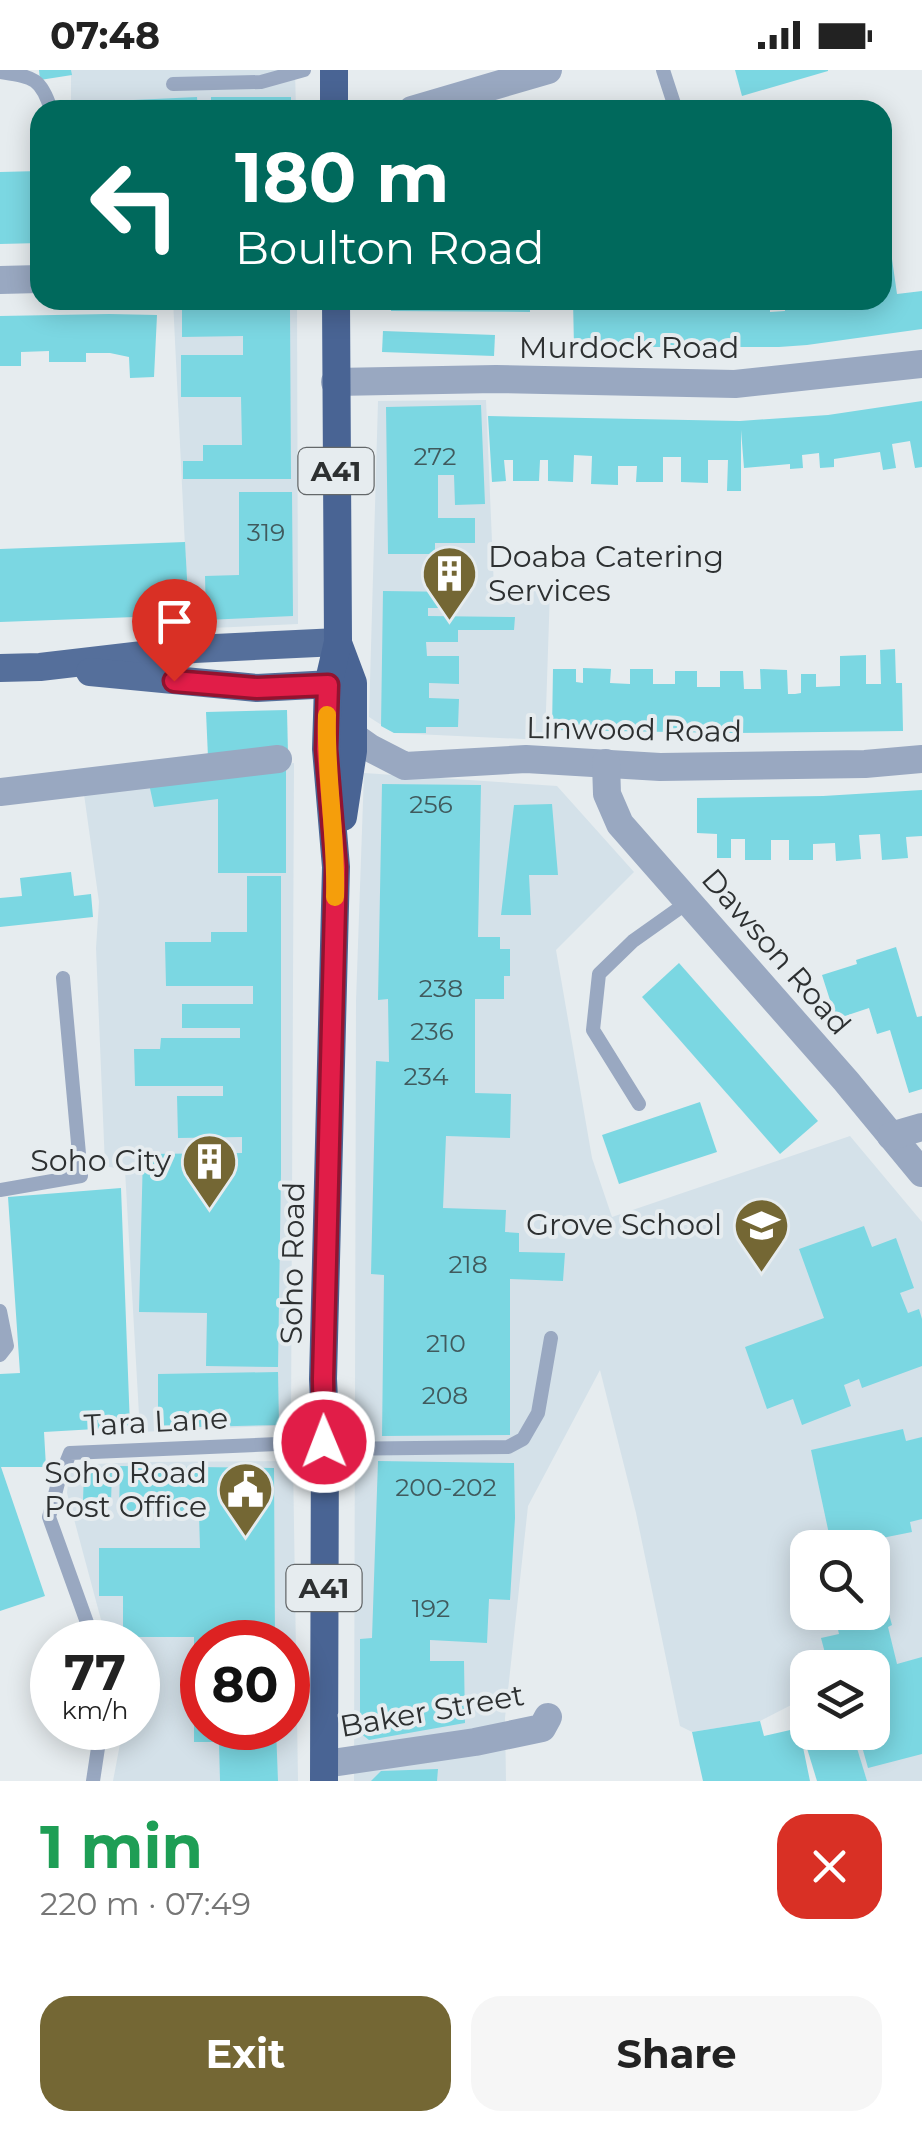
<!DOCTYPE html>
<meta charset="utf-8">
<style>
body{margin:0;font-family:Montserrat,sans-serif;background:#f6f6f6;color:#222;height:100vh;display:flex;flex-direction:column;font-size:38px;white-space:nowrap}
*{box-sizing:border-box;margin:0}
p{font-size:32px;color:#767676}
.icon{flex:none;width:55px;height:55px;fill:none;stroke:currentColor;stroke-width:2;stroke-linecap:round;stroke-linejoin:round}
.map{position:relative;height:1711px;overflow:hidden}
.drawer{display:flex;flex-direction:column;background:#fff;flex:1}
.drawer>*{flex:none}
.hud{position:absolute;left:30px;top:30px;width:862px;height:210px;border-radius:30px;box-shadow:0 5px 25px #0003;background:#00695c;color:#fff;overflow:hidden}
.controls{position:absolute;left:790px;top:1460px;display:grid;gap:20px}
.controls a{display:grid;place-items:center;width:100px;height:100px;border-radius:20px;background:#fff;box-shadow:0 5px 25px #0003;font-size:50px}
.speed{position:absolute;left:30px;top:1550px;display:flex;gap:20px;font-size:50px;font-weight:700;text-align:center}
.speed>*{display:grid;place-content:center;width:130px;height:130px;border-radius:50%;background:#fff;box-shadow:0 5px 25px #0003;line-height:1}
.speed small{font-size:25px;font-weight:400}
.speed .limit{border:15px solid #d22;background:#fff;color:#111}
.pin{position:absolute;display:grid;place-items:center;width:85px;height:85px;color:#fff;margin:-102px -42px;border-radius:50% 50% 50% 0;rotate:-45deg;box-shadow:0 0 10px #0007}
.pin .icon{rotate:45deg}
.me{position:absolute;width:110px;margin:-55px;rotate:359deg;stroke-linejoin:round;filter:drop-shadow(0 0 8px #0008)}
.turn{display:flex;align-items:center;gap:35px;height:210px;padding:0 40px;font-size:45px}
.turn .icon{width:130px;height:130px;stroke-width:2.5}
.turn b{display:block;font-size:70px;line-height:85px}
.round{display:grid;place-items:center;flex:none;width:105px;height:105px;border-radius:30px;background:#f6f6f6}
.summary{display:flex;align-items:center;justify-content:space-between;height:170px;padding:0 40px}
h1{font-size:60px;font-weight:700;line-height:75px;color:#1e9e55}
.action{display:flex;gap:20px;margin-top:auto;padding:20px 40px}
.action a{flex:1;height:115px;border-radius:30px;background:#746734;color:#fff;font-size:40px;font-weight:700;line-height:115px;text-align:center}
.action a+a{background:#f6f6f6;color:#222}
.status{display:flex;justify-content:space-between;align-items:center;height:70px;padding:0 50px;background:#fff;direction:ltr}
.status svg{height:28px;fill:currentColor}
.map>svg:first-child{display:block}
.built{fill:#d4e1e9;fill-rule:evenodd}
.building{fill:#7bd7e2}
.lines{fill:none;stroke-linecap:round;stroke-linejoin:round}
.service{stroke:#99a8c1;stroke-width:14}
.minor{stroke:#99a8c1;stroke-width:28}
.primary{stroke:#556f9b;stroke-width:28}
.trunk{stroke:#496494;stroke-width:28}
.route-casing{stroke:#92132f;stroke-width:25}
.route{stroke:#e11d48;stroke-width:18}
.slow{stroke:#f59e0b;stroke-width:18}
.labels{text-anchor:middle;stroke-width:8;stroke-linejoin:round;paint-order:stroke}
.number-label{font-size:25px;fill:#405a5d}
.shield{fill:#e6ecef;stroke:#64686a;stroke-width:2.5}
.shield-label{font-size:28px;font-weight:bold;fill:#2d3031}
.street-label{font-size:30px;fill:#2d3031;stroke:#e6ecef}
.poi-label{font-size:30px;fill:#2d3031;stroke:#e6ecef;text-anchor:end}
</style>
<div class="status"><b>07:48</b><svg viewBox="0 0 49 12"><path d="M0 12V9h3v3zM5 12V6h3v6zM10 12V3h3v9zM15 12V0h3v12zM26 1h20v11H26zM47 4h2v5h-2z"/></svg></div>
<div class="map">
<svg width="922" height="1711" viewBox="0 0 922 1711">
<rect width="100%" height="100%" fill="#e6ecef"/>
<g class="built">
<path d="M71,0H295L296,40H71Z"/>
<path d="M173,230H297L298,554L189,559Z"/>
<path d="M486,330L494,519L550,520L545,670L394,663L369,647L378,331Z"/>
<path d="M294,693L291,1355L140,1362L125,1100L105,1096L96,878L99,832L83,717Z"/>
<path d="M364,703L557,716L634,802L556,880L592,1088L612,1147L850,1066L922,1152V1711H866L852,1663L872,1662V1598H808L807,1631L797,1632L760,1651L692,1662L680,1656L636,1443L600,1300L528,1436L505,1648L506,1711H354L356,931ZM808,1478H872V1542H808Z"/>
<path d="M293,1391L298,1711H113L123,1658H138V1572H107L67,1423L70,1395L144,1392ZM202,1572H288V1658H202Z"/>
</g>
<g class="building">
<path d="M39,0H71L72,5L40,10Z"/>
<path d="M735,0H828V1L742,26Z"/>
<path d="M197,27L198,40H70V33Z"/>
<rect x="211" y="27" width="80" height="13"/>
<path d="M40,101V173L0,174V102Z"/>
<path d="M892,189L897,224L922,221V259L807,275L779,277H574L573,230H589V236H603V230H630V236H644V230H670V237H682V230H707L708,236L726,235V230H752V235H759L758,230H770V242L785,241L784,230H882V190Z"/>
<path d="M391,230H530V242L391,241Z"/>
<path d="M182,231L283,232L290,240L291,409H183V391H203V375H242L241,327H181V285H243V266L182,267Z"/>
<path d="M109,244L157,245L154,307L130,308L129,287L110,283H86V292H49V281L21,282V296H0V246Z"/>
<path d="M383,261L495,265L494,286L382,282Z"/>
<path d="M922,331V397L915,398L910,371L892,374L896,398L883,400L880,382L834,389V397L820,398L819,383L802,385L803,398L790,399V394L744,398L741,360V421H727L728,390H708V413L681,412V387H663V412H636L637,396H618V415L591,414L592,386L574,385L573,412L548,411V390H540L539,411H513V390H504L506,411L492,412L488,346L740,351L828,345Z"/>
<path d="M481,335L485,434L455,435L454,405H438V448H475V473H435V484H388L386,337Z"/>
<path d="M239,422H292L293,546L206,550L205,506L239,505Z"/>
<path d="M185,472L189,545L0,552V479Z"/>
<path d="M383,521L460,522V538H428V546L515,547L514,560H458V572H426L427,586H459V614L429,613V628L459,629L458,657H426V663H394L381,656Z"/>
<path d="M895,579L896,613H902L903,661L732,663L552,660L553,599H576V612L583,613V598L611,599L610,613L630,614V599H653V614H675V601H697V617H720V601H743L744,619H761L760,599L787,600L788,624H795L801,623V604H816V617L840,616V586L866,585V614H881L880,580Z"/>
<path d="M287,640L288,684L208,687L206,642Z"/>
<path d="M286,696V803H218V729L154,737L148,709Z"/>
<path d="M382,714L481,715L478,867H500V879H510V906H504V929H475V1023L511,1024L510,1068L446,1066L443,1138L506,1140L505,1162L519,1163V1182L565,1183L563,1211L510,1209V1365L382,1366L384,1205L371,1204L376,991L389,992L388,929L378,930Z"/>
<path d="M922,720V766L906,767L908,788L882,790L880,764L859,765L861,789L836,791L835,773L813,774V790H789V770H771V790H745V769H731V788H717V764L697,763V728L823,726Z"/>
<path d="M552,734L558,805H529L531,845H501L514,735Z"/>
<path d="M71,802L74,826L91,824L93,847L0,857V828L22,826L20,808Z"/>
<path d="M247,806H281V1103L278,1297L206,1296L207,1243L139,1242L143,1084L242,1083V1067L178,1068L177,1026H223V1016H135L134,979H160L161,968H240V958H182V934H253V916H166L165,872H211V862H247Z"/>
<path d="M896,877L917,947L922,946V1019L909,1023L890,960L877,964L869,938L836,949L822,905L857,894L856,890Z"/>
<path d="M679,893L818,1051L780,1084L642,927Z"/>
<path d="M700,1032L717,1082L619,1114L602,1065Z"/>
<path d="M121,1118L130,1357L44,1362L46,1397H1L45,1526L0,1541V1304L20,1303L8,1127Z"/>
<path d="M864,1156L872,1177L896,1168L914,1218L900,1223L908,1243L919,1239L922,1249V1296L862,1318L859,1309L844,1315L851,1336L802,1355L793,1329L767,1339L745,1277L824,1248L799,1179Z"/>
<path d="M278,1302L279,1355L158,1358V1304Z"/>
<path d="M903,1359L906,1371L922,1367V1449L910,1452L912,1462L832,1478L811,1380Z"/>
<path d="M378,1391L514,1393L515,1448L510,1530L489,1529L487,1573L430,1570V1591H464L465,1653L369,1670L360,1663V1569L372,1568Z"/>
<path d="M120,1396L274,1398L275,1572H202V1658H276L278,1711H220L219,1672H194V1567H123V1526H99V1478H200L199,1444L119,1443Z"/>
<path d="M84,1400L112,1401L111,1432L83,1431Z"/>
<path d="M872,1484L892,1555L888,1557L897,1594L922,1587V1684L868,1698L861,1673L867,1671L865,1662H872V1598H829L821,1568L839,1564L834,1542H872Z"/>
<path d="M760,1651L764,1666L799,1658L810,1711H703L692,1662Z"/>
<path d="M846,1662H852L867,1711H817L806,1675Z"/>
<path d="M438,1699L437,1711H371L381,1701Z"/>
</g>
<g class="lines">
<g class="service">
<path d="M663,0L676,40"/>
<path d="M0,2C32,7 41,7 51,40"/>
<path d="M173,14L261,12L304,0"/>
<path d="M639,1034L593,960L599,904L633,871L688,832"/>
<path d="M0,1120L81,1106L63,908"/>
<path d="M0,1241L7,1276L0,1285"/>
<path d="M324,1379L508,1377L523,1369L538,1343L551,1268"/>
<path d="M94,1572L49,1447L58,1413L70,1383L325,1372"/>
<path d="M93,1711L101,1658"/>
</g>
<g class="minor">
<path d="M412,40L548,0"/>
<path d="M0,210L40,209"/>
<path d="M335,312L496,309L735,314L922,294"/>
<path d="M353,666L370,678L405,696L526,689L660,697L865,694L922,689"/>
<path d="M606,693L607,724L620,754L846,1011L922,1103"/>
<path d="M0,722L278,689"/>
<path d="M891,1066L922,1057"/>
<path d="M325,1694L475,1672L542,1658L548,1647"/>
</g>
<g class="primary">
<path d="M0,598L40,597L194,579L338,572"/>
<path d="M90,602L257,618L351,613"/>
</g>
<g class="trunk">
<path d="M334,0V40"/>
<path d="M338,573L353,613V681L343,747"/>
<path d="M324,1711L325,1352L323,1309L336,797L326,679L328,615L338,572L336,230"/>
</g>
</g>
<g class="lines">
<defs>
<path id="route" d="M174,611L257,618L328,615L326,679L336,797L323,1309L324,1372"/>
</defs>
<use href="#route" class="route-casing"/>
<use href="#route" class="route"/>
<path class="slow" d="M327,645C325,706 337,766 335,827"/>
</g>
<defs>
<symbol id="building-pin" viewBox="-11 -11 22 30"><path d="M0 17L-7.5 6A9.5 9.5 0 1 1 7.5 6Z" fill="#746734" stroke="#e6ecef"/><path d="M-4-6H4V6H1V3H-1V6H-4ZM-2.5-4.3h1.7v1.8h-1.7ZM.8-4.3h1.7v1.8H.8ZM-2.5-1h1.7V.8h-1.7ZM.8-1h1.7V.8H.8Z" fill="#fff"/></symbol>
<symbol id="school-pin" viewBox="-11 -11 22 30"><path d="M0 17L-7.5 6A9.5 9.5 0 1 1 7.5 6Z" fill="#746734" stroke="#e6ecef"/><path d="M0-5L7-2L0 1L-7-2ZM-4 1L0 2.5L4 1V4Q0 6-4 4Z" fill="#fff"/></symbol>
<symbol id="civic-pin" viewBox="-11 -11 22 30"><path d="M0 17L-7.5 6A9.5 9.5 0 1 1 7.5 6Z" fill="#746734" stroke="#e6ecef"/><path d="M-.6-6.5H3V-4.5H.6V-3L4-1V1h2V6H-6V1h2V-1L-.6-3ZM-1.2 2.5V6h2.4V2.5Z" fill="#fff"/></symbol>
</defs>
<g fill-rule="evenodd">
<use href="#building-pin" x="418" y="472" width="63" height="86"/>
<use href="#building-pin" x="178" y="1060" width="63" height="86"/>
<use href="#school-pin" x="730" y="1124" width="63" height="86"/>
<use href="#civic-pin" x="214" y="1388" width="63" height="86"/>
</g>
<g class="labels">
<g class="number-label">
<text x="435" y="395">272</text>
<text x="266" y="471">319</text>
<text x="431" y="743">256</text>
<text x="441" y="927">238</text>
<text x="432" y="970">236</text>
<text x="426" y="1015">234</text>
<text x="468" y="1203">218</text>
<text x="446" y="1282">210</text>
<text x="445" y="1334">208</text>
<text x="446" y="1426">200-202</text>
<text x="431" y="1547">192</text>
</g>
<g class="shield">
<rect x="298.5" y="378" width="75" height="46" rx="8"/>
<rect x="286.5" y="1495" width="75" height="46" rx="8"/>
</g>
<g class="shield-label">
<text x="336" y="411">A41</text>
<text x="324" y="1528">A41</text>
</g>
<g class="street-label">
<text x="629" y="288">Murdock Road</text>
<text transform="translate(634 660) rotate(1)" y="10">Linwood Road</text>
<text transform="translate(776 882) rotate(49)" y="10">Dawson Road</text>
<text transform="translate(293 1193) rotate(-89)" y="10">Soho Road</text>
<text transform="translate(156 1352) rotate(-3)" y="10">Tara Lane</text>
<text transform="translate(432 1641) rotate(-10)" y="10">Baker Street</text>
</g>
<g class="poi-label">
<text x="488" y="497" text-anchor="start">Doaba Catering<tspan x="488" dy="34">Services</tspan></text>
<text x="171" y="1101">Soho City</text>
<text x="722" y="1165">Grove School</text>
<text x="207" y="1413">Soho Road<tspan x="207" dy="34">Post Office</tspan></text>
</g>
</g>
</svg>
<div class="controls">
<a><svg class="icon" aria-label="search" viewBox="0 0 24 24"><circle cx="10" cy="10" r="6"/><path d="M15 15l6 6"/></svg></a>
<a><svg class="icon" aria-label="layers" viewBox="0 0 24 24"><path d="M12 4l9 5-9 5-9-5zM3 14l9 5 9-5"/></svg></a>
</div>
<div class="speed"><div>77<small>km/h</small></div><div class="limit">80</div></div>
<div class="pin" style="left:174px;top:611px;background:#d93025"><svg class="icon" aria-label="arrive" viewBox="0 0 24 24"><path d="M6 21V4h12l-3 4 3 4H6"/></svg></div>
<svg class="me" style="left:324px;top:1372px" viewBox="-20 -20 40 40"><circle r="17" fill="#e11d48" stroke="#fff" stroke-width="3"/><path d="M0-11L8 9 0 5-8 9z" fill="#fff"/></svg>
<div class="hud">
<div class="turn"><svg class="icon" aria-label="left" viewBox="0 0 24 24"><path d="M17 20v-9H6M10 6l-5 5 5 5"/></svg><div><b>180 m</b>Boulton Road</div></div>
</div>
</div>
<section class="drawer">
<div class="summary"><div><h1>1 min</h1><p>220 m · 07:49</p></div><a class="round" style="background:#d93025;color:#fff"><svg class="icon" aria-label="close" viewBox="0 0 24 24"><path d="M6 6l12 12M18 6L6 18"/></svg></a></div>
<div class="action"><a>Exit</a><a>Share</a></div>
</section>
